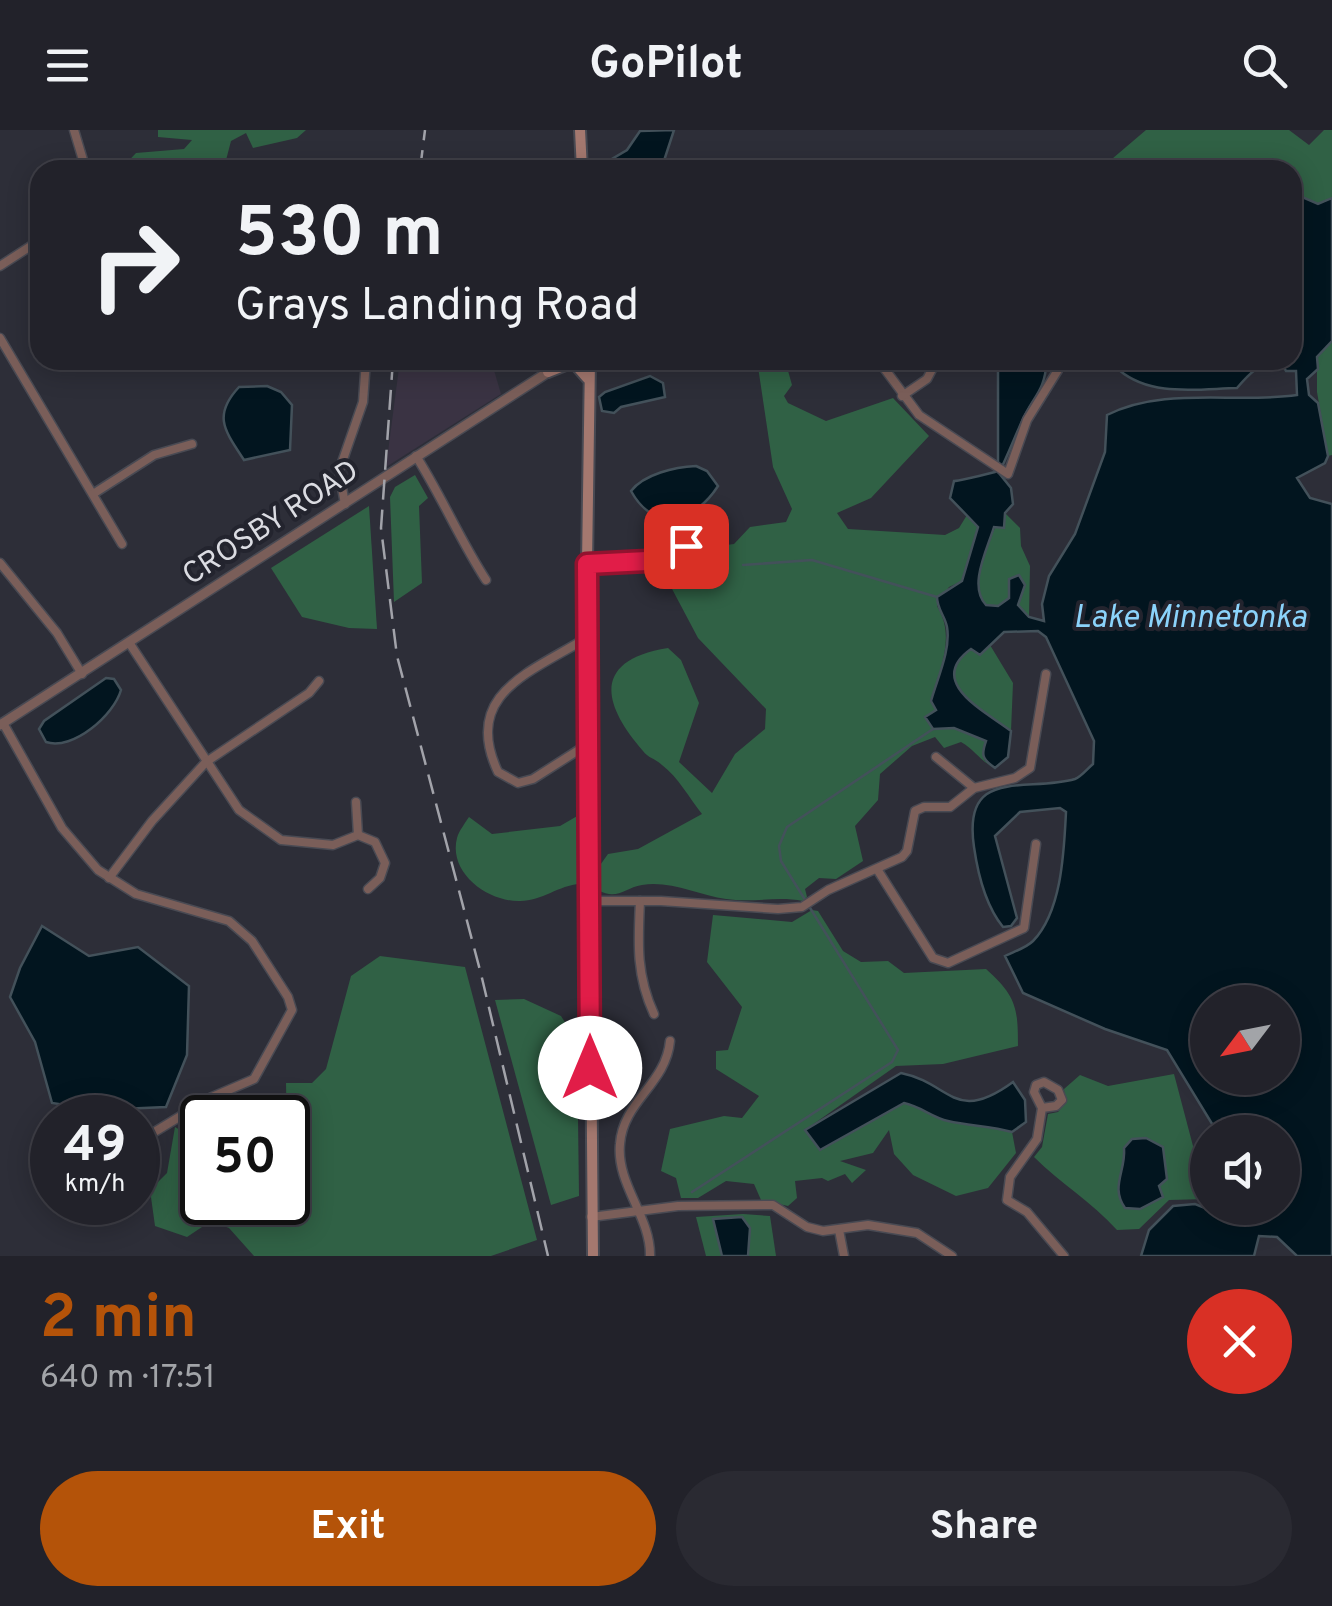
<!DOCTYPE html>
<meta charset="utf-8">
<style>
body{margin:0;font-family:Overpass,sans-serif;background:#2a2a32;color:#f1f3f6;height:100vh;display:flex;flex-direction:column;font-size:38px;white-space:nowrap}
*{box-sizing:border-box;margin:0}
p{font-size:32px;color:#a2a4a8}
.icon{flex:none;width:55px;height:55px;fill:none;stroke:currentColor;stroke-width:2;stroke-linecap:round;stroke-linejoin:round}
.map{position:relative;height:1126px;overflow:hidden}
.side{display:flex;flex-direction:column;background:#22222a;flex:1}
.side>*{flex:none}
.banner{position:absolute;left:30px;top:30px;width:1272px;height:210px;border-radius:30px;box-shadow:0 5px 25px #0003,0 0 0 2px #3f3f47;background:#22222a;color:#f1f3f6;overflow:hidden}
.needle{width:65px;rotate:238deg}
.controls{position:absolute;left:1190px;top:855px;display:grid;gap:20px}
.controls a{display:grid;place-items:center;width:110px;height:110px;border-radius:50%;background:#22222a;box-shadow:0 5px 25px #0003,0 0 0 2px #3f3f47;font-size:50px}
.speed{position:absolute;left:30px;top:965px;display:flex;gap:20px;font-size:50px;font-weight:700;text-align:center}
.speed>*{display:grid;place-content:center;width:130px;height:130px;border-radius:50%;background:#22222a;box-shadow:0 5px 25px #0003,0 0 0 2px #3f3f47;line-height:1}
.speed small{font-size:25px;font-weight:400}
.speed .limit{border:5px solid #111;border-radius:15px;background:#fff;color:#111}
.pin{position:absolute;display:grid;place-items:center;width:85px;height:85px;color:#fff;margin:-42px;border-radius:20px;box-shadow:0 5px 15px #0006}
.me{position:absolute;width:110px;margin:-55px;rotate:0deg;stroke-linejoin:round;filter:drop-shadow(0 0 8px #0008)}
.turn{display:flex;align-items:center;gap:35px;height:210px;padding:0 40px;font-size:45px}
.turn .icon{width:130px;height:130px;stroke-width:2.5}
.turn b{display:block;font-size:70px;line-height:85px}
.round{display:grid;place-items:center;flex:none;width:105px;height:105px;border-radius:52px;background:#2a2a32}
.head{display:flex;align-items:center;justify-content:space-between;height:170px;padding:0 40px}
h1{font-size:60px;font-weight:700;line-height:75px;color:#b45309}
.cta{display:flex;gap:20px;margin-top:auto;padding:20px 40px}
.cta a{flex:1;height:115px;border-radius:60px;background:#b45309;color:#fff;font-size:40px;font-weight:700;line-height:115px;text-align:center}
.cta a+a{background:#2a2a32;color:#f1f3f6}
header{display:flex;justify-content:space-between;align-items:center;height:130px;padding:0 40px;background:#22222a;font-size:45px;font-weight:700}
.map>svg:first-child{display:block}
.commercial{fill:#3a3343}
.green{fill:#306145}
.water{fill:#02151f;stroke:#43515a;stroke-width:2.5;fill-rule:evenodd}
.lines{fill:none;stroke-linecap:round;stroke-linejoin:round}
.stream{stroke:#43515a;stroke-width:2.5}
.minor-casing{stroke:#494a53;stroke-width:11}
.tertiary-casing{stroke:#494a53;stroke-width:12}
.secondary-casing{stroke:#494a53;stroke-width:14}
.minor{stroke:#7a5e59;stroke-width:8}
.tertiary{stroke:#7a5e59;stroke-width:9}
.secondary{stroke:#a4786f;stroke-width:10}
.rail{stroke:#a2a3aa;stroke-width:2.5;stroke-dasharray:20 10;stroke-linecap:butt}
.route-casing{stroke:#92132f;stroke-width:25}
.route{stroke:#e11d48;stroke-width:18}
.labels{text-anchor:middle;stroke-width:8;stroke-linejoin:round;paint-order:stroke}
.street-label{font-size:30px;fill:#dbdce2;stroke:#23242e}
.water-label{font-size:32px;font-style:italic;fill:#8bd3fb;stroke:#23242e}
</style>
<header><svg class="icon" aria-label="menu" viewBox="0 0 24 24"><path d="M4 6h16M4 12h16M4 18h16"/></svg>GoPilot<svg class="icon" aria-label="search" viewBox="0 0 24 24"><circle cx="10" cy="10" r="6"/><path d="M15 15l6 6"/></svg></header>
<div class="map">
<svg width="1332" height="1126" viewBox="0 0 1332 1126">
<rect width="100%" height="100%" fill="#2d2e38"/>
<path class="commercial" d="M400,230H491L501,264L386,337Z"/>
<g class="green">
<path d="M158,0H306L297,8L253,18L246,3L231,11L225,34L247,40H120L136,23L184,19L192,10L158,7Z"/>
<path d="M1146,0H1289L1309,15L1324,0H1332V68L1318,74L1293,63L1292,40L1174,34L1144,40H1099Z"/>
<path d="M1332,211V325L1328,326L1317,262V227Z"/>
<path d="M757,230H785L792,255L784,266L788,273L826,291L893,268L929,306L871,368L837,383L848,399L945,405L959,398L967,385L978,397L962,451L949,457L937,476C956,507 940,538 931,570L936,580L933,599L954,598L986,611L984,630L995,638C980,631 975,620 961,612L944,618L935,607L912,616L880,644L878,670L855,696L863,731L836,749L819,748L805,759L807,767L803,771C777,766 752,773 726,769C699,765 669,750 642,755C624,758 617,771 598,760V738L608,724L638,719L702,684C690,669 678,647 662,635C656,629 648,628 643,621C601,573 593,530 668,518L681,530L699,573L679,632L712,663L735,624L765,599L766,579L698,508L671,457L709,445L719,416L734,414L750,397L786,392L792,379L773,337Z"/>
<path d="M415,345L428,368L419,376L422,453L394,472L390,367L395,357Z"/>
<path d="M369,376L377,499L349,498L302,487L271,438Z"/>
<path d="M1005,383L1020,398L1021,416L1030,436L1029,487L1018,475L1025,455L998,476L986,475C967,454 989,403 1005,383Z"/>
<path d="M990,515L1013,553L1011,601C985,581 925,552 971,519L980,524Z"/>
<path d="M579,685L580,754C559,755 542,771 520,771C488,772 448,743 457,708C459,701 465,693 469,687L492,704L560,696Z"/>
<path d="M812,780L818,781L843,821L861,832L888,831L904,843L986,839C1016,866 1018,877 1018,916L943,934L896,936L805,1000L904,973C920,976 933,988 948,991C970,996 991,996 1012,1002L1016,1023L988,1058L956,1066L913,1045L894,1024L889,1000L873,1023L840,1031L866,1040L852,1053L845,1044L828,1051L822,1048L795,1051L797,1068L788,1076L761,1070L754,1054L726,1051L698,1068H681L676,1048L661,1041L670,999L724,986L742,988L759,966L716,939V921L728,920L742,877L707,832L713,785L792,792Z"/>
<path d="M380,826L465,837L537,1110L491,1126H254L229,1098L211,1091L187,1107L155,1096L150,1060L167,1043L175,997L202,1013V1072H288L286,953H312L326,939L351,846Z"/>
<path d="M524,869L561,886L577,911L579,1066L551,1075L495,870Z"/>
<path d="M1174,944L1207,1069L1169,1070L1139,1099L1117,1100C1092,1072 1060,1053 1034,1027L1042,1017L1048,984L1058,982L1065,973L1064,959L1080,945L1108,956Z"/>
<path d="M743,1084L770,1086L776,1126H706L696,1087Z"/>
</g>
<g class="water">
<path d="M674,0L661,40H600V36L627,20L640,1Z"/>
<path d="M1293,63L1318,74L1332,68V211L1317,227L1318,239L1307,249L1309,265L1318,273L1328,326L1325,333L1297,348L1310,368L1332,374V1126H1297L1277,1107L1259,1106L1254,1126H1141L1149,1100L1173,1076L1195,1074L1248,1095L1254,1084L1251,1078H1282V1002H1217L1167,920L1105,899L1023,863L1005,826C1013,822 1026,818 1033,811C1062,781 1064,721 1066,682L1060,678L1020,682L995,706L1017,788L1011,796L1003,797C985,775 978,745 974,717C962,636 1025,663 1075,649C1081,647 1087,639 1093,634L1094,611L1046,507L1038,501L1004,502L980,525L971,519C925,552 985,581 1011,601L1008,627L995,638C982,629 981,625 986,611L954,598L933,599L925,587L936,580L931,571C937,549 951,520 947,497C945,486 937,479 937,467L962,451L978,397L950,368L954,351C958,351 987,344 995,342L998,335V230H1047C1044,264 1035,263 1022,291C1014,309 1007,327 999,343L1011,358L1013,374L1005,383L1004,398L994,397C987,420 968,456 986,475L998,476L1009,468V449L1019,445L1025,455L1018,475L1029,487L1044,491L1042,474L1049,446L1075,404L1105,322L1107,285C1164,256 1235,274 1297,265L1296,241H1286L1280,230C1261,231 1248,245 1237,258C1196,259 1151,267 1119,240V230H1292ZM1208,872H1282V948H1208Z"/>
<path d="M650,246L663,253L665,267L621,277L614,283L602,281L599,267L605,262Z"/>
<path d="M267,256L281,262L292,275L290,320L244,330C225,301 212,286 239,257Z"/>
<path d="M696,336L707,341L718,356C695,392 655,404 631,361C644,344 675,337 696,336Z"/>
<path d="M106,548L114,549L121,560C114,585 73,621 46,612L39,599L44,591Z"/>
<path d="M42,796L89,826L138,817L189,856L187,925L166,977L98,980L52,973L35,912L10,867L20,838Z"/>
<path d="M901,943C951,953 954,995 1013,952L1025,970L1026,992L1012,1002C991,996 970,996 948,991C933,988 920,976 904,973L820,1020L805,1000Z"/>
<path d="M1146,1008L1163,1017L1167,1049L1159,1056L1163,1067L1140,1079L1125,1078C1110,1057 1126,1041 1124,1018L1132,1009Z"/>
<path d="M742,1087L750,1098L748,1126H722L713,1089Z"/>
</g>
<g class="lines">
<g class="stream">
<path d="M743,435L812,430L937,467"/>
<path d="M692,1062L892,932L898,920L781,731L779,716L787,697L933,599"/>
</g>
<defs>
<g id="minor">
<path d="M74,0L86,40"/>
<path d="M0,136L40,110"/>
<path d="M0,208L122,414"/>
<path d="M878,230L919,285L1008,344L1027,290L1058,240"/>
<path d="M902,266L927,249L937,230"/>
<path d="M416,326C442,367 460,410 486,450"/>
<path d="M93,364L154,325L192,314"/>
<path d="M345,374L339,341L363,272L366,230"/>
<path d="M0,433L57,503L82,544"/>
<path d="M587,434L667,430L686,415"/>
<path d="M588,507C532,542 461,563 498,642L518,653L533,649L588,614"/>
<path d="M130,514L239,680L281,710L333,715L358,705L375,712L385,733L380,748L368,759"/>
<path d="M3,593L62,698L98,740L136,764L229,791L252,811L288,867L292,880L254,949L212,967L138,1012"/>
<path d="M936,627L974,658"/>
<path d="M356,672L358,705"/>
<path d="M877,739L933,828L948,833L1024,798L1036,714"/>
<path d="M109,748L152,691L206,632L309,563L319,551"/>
<path d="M589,771H661L778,779L802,777L828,760L902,727L907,721L915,681L924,677H950L974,658L1015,648L1030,638L1046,544"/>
<path d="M640,771C638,813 636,845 654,884"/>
<path d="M1042,978L1034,962L1036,955L1044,952L1058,960L1062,970L1056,976L1042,978L1037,1009L1010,1047L1007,1070L1027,1082L1064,1126"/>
<path d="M591,1087L678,1076L773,1075L807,1097L823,1101L868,1095L917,1103L952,1126"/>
<path d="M839,1100L844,1126"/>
<path d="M650,1126C651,1087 616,1054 620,1014C623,971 666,954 670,911"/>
</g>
<path id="tertiary" d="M0,595L553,239"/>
<g id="secondary">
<path d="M580,0L582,40"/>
<path d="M590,230L587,434L593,1126"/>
<path d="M548,242L573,232L587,248"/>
</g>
</defs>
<use href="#minor" class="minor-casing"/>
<use href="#tertiary" class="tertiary-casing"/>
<use href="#secondary" class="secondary-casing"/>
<use href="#minor" class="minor"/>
<use href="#tertiary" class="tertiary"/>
<use href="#secondary" class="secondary"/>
<g class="rail">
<path d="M420,40L425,0"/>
<path d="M393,230L381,398L397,526L481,844L548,1126"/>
</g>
</g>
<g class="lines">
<defs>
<path id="route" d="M590,938L587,434L667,430L686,416"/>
</defs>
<use href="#route" class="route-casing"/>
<use href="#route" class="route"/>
</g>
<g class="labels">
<g class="street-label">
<text transform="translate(270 392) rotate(-33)" y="10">CROSBY ROAD</text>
</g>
<g class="water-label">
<text x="1190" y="497">Lake Minnetonka</text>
</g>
</g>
</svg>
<div class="controls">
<a><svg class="needle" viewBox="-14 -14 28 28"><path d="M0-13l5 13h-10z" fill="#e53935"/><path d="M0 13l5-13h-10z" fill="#a2a4a8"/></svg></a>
<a><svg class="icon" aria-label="sound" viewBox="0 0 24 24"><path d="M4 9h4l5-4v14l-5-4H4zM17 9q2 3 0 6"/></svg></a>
</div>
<div class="speed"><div>49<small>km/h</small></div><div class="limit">50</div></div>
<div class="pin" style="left:686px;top:416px;background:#d93025"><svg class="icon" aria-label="arrive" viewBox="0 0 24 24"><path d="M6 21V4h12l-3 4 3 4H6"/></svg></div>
<svg class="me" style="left:590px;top:938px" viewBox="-20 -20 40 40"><circle r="19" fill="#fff"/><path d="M0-13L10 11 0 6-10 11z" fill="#e11d48"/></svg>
<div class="banner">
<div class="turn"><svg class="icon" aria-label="right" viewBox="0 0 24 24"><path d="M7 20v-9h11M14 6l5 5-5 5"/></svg><div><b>530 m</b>Grays Landing Road</div></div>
</div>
</div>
<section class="side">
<div class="head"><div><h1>2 min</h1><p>640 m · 17:51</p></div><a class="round" style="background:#d93025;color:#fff"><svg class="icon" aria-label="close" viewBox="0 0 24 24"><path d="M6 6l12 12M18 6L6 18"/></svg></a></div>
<div class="cta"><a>Exit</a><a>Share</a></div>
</section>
